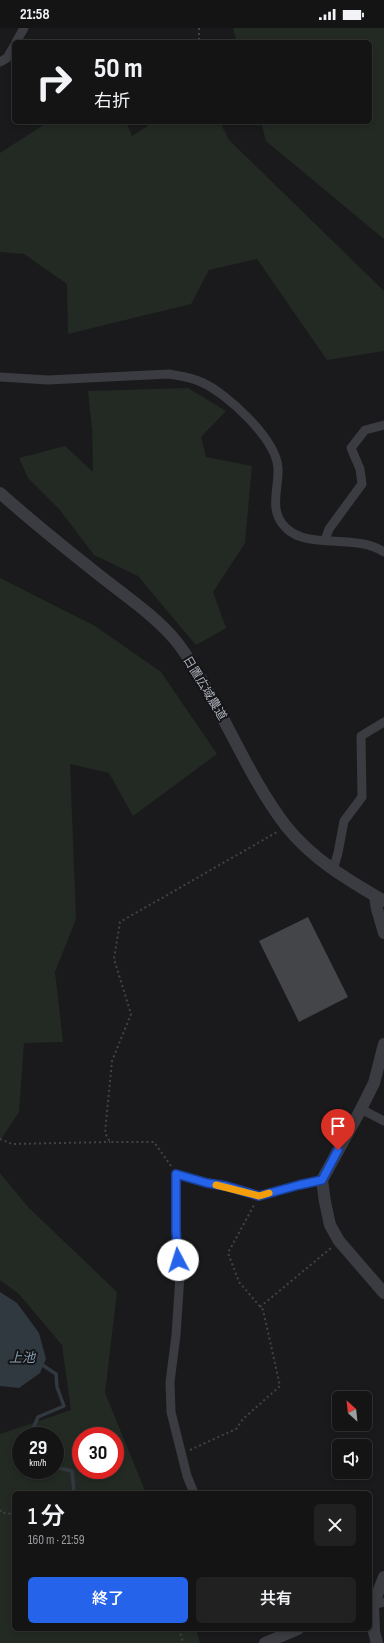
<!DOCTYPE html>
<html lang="ja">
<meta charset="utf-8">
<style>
body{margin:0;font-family:"Sofia Sans Condensed","Noto Sans JP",sans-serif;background:#212122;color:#f1f3f6;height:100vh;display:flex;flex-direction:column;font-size:15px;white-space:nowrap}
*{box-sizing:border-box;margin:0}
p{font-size:13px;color:#9d9ea0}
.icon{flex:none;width:22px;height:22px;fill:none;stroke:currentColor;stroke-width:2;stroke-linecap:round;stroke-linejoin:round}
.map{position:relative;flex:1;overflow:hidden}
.sheet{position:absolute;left:12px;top:1463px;width:360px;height:140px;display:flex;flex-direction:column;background:#141415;border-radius:6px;box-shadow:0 2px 6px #0003,0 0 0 1px #333334}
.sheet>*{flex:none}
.hud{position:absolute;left:12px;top:12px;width:360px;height:84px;border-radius:6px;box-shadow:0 2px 6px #0003,0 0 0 1px #333334;background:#141415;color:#f1f3f6;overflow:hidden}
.needle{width:26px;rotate:333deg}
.controls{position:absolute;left:332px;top:1363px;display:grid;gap:8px}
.controls a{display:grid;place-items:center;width:40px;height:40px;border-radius:6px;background:#141415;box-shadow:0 2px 6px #0003,0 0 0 1px #333334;font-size:20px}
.speed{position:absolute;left:12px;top:1399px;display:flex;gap:8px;font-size:20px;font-weight:700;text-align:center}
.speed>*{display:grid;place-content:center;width:52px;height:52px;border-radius:50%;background:#141415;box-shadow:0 2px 6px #0003,0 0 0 1px #333334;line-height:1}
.speed small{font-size:10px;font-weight:400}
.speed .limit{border:6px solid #d22;background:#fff;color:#111}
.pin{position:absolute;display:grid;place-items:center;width:34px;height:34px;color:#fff;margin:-41px -17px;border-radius:50% 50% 50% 0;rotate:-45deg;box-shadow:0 0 4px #0007}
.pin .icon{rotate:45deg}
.me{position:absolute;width:44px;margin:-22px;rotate:355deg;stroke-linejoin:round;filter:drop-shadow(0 0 3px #0008)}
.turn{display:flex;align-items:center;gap:14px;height:84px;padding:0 16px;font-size:18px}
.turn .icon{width:52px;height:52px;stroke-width:2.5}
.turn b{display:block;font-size:28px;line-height:34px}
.round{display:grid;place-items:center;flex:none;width:42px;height:42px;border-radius:6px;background:#212122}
.overview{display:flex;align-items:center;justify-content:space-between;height:68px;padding:0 16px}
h1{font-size:24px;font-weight:600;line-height:30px}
.cta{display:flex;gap:8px;margin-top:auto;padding:8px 16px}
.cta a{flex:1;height:46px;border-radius:6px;background:#2563eb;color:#fff;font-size:16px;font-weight:600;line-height:46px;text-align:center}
.cta a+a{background:#212122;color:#f1f3f6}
.status{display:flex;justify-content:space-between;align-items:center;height:28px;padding:0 20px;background:#141415;direction:ltr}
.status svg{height:11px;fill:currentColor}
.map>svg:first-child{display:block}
.green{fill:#222a23;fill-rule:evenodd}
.water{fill:#303940}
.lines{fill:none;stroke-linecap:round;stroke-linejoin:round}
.stream{stroke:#303940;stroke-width:3.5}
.building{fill:#444549}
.path{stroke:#414348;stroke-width:2;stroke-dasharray:2 3;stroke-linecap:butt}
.minor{stroke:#3b3c41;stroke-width:9}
.tertiary{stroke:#3b3c41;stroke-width:12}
.route-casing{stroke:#184099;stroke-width:10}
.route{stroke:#2563eb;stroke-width:7}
.slow{stroke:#f59e0b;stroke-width:7}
.labels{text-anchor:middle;stroke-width:4;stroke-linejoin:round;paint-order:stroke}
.street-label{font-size:12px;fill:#adb1bb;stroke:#151517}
.water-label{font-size:13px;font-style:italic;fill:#879fb3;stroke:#151517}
</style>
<div class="status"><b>21:58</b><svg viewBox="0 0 49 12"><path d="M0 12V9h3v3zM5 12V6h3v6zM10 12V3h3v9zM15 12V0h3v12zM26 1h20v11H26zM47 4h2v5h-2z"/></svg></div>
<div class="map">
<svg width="384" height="1615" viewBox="0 0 384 1615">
<rect width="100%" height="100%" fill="#1a1a1c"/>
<g class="green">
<path d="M233,0H384V211L266,113L261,94H370V14H237Z"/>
<path d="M48,94H126L132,108L154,94H220L229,112L384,263V323L327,332L257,231L209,242L191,276L68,306L67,256L24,226L0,224V125Z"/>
<path d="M188,360L226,383L201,409L206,429L252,438L245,515L213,564L226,600L196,617L138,548L94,527L60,482L28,450L19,430L65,418L93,444L92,401L88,363Z"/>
<path d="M0,550L95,598L161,644L217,726L133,788L109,745L70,736L76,891L55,944L63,1014L24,1015L19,1084L0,1113Z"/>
<path d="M0,1145L28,1179L117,1264L105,1365L146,1465H14V1601H196L200,1615H0V1406L71,1382L62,1317L19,1266L0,1252ZM21,1408H55V1442H21ZM81,1408H115V1442H81Z"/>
</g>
<path class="water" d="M0,1264L17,1275L39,1305L46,1331L40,1345L19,1360L0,1358Z"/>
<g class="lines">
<g class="stream">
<path d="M30,1408L38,1389L64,1378L57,1359L56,1346L41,1336"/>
<path d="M55,1439L72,1443L74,1465"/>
</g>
</g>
<path class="building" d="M308,889L348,969L299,994L259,913Z"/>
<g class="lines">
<g class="path">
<path d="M199,0V14"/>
<path d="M0,1111L12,1116L110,1114"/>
<path d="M171,1138L154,1114H110L105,1105L112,1033L131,986L114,931L120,894L277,804"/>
<path d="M260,1279L331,1220"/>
<path d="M190,1422L236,1401L243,1391L280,1358L263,1282L239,1254L228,1225L254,1177"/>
<path d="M0,1482L2,1485L14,1486"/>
<path d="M179,1601L183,1615"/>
</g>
<g class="minor">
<path d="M16,14L24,0"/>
<path d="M0,34L7,30L14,18"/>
<path d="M0,349L48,352L169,346C180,348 191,349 201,354C227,365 276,411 278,440C279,461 268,483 286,500C308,522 355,505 384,524"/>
<path d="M325,512L329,501L362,456L360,441L351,420L365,402L384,397"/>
<path d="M333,842L338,825L344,793L362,769L361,708L384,694"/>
<path d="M361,1081L384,1093"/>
<path d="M194,1465L187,1448L171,1384L170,1354L176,1307L180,1247L176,1202V1146L207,1155L226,1158L259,1168L299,1157L322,1152"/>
<path d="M373,1577L384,1574"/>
</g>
<g class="tertiary">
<path d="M0,465C35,496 71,525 108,554C131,572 157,590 176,613C186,625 193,638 201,651C230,699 252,754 286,798C312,831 348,852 384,873"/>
<path d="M375,868L377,881L384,905"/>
<path d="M384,1016L374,1055L361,1081L322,1152L325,1174L330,1197L339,1213L384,1265"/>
<path d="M265,1615L298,1601"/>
<path d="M377,1615L374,1604L373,1577L384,1549"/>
</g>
</g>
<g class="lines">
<defs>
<path id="route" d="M178,1232L176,1202V1146L207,1155L226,1158L259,1168L299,1157L322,1152L338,1122"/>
</defs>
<use href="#route" class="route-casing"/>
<use href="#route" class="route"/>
<path class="slow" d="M216,1157L259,1168L269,1165"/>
</g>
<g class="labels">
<g class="street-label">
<text transform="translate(205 660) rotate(59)" y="4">日置広域農道</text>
</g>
<g class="water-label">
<text x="22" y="1334">上池</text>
</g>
</g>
</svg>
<div class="controls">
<a><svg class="needle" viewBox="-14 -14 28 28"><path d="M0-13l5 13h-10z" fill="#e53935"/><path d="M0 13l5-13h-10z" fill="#9d9ea0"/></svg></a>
<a><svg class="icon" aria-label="sound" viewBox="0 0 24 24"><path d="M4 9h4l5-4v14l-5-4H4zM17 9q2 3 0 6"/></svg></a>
</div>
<div class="speed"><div>29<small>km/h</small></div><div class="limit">30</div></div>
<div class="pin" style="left:338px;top:1122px;background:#d93025"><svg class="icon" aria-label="arrive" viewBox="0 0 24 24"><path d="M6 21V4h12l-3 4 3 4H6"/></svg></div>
<svg class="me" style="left:178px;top:1232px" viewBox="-20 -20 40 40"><circle r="19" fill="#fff"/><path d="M0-13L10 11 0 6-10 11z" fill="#2563eb"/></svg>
<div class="hud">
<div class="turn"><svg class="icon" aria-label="right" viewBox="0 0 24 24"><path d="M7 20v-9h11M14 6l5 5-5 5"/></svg><div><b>50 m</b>右折</div></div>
</div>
<section class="sheet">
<div class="overview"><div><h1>1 分</h1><p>160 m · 21:59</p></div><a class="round"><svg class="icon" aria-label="close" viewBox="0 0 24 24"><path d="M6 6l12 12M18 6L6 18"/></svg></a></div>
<div class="cta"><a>終了</a><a>共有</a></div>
</section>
</div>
